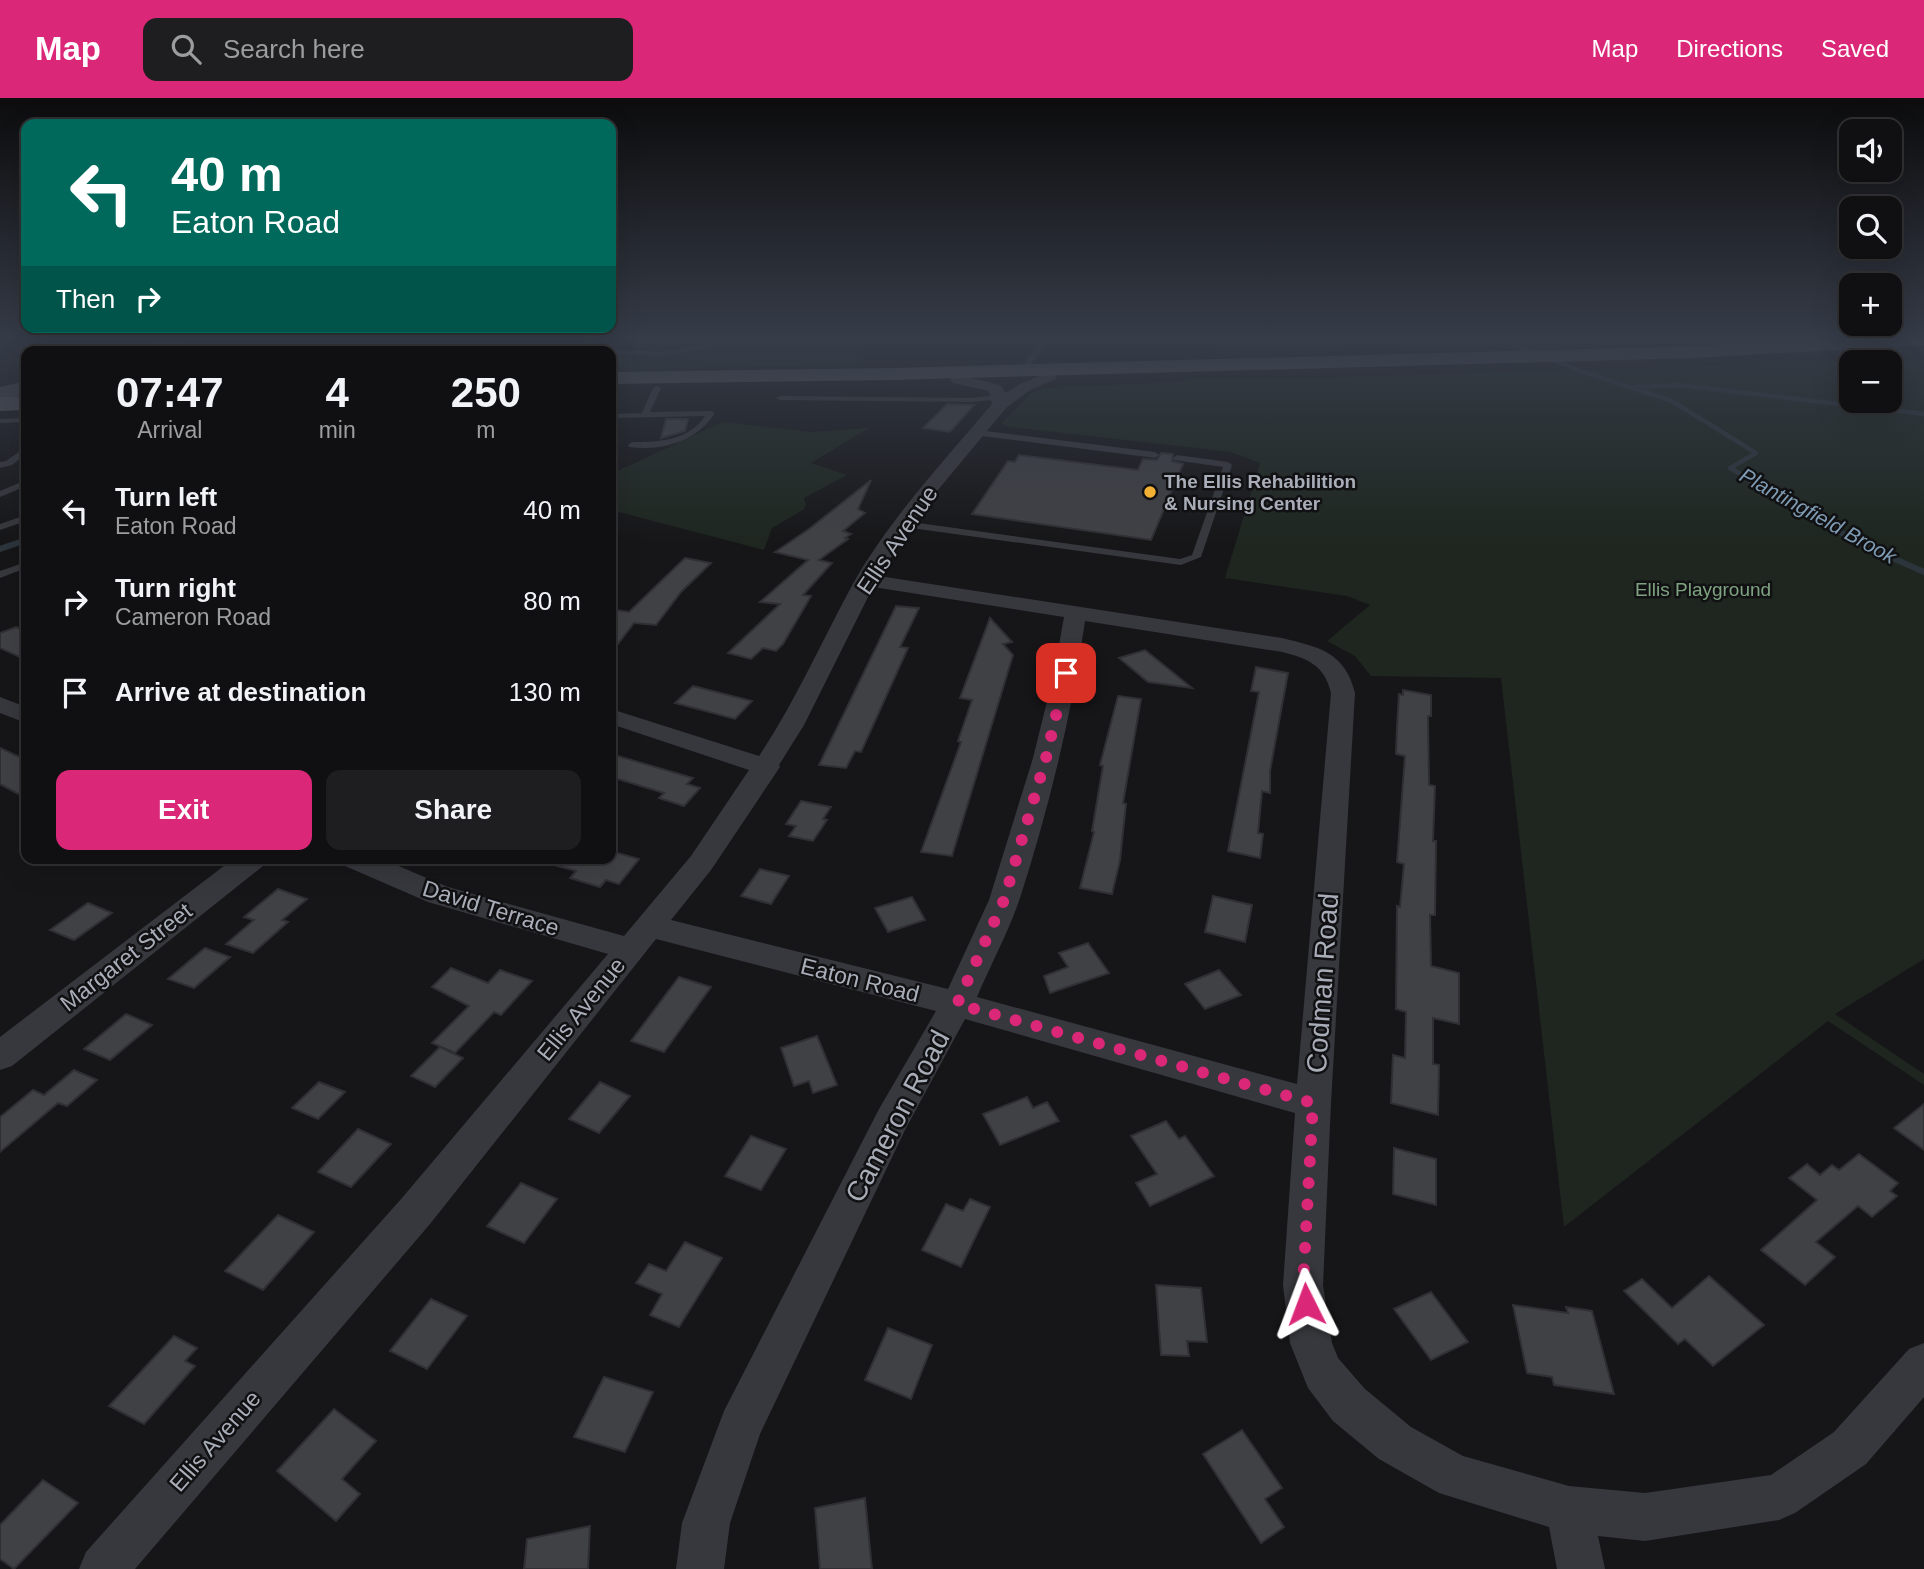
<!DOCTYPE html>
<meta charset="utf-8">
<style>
body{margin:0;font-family:Arial,sans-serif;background:#1e1e20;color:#f1f3f6;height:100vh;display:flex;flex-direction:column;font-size:26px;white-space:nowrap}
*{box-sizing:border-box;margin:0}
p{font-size:23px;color:#9c9d9f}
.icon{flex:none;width:38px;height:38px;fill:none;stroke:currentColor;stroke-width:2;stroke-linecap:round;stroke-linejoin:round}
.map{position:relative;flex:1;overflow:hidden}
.details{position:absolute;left:21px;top:248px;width:595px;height:518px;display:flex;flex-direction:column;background:#101012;border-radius:14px;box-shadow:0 7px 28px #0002,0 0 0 2px #303032}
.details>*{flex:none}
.hud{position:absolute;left:21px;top:21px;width:595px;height:214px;border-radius:14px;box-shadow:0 7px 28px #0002,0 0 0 2px #303032;background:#00695c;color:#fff;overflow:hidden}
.fabs{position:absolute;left:1839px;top:21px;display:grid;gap:14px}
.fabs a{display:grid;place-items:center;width:63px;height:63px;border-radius:14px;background:#101012;box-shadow:0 7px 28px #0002,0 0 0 2px #303032;font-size:35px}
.pin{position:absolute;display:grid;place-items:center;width:60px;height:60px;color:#fff;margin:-30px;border-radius:14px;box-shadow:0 4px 10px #0006}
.me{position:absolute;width:77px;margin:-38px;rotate:357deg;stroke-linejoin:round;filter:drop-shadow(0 0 5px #0008)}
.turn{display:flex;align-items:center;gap:24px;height:147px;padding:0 35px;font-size:32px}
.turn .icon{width:91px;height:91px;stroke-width:2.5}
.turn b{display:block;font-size:49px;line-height:60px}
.then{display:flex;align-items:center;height:66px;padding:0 35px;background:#0003;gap:14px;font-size:26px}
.eta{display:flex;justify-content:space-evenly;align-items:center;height:119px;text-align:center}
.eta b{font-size:42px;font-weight:700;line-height:49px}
.action{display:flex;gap:14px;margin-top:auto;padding:14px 35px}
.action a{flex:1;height:80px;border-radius:14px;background:#db2777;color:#fff;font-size:28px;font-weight:700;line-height:80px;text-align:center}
.action a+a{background:#1e1e20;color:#f1f3f6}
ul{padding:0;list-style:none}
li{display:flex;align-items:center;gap:21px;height:91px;padding:0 35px}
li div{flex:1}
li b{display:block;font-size:26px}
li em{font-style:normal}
header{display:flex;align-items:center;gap:42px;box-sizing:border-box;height:98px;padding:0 35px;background:#db2777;color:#fff}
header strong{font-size:33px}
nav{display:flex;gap:38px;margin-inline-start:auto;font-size:24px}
.search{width:490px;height:63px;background:#1e1e20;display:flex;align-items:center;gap:18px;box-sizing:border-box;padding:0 24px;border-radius:14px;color:#9c9d9f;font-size:26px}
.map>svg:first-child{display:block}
.green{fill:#1e261f;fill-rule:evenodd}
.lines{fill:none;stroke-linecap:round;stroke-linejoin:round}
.stream-far1{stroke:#2c353c;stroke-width:4.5}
.stream{stroke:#2c353c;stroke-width:6}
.building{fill:#404145;stroke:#303034;stroke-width:2}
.service{fill:#37383d;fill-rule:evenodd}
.minor{fill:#37383d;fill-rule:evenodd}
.secondary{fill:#45474d;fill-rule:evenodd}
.primary{fill:#53555c;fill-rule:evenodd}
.route{stroke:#db2777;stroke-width:12;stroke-dasharray:0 21.6}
.poi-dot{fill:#f2b134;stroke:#111113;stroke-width:2.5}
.labels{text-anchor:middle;stroke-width:5;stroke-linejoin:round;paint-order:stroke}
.far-poi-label{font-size:19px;font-weight:bold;fill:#a8adb8;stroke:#111113;text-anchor:start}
.far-park-label{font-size:19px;fill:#7fa381;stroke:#111113}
.far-water-label{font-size:21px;font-style:italic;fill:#7f9bb3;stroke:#111113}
.street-label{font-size:23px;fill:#a8adb8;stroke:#111113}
.near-street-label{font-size:28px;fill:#a8adb8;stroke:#111113}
</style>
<header>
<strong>Map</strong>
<div class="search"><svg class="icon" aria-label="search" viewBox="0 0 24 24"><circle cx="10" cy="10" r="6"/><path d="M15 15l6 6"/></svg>Search here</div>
<nav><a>Map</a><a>Directions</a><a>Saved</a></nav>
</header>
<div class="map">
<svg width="1924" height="1471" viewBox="0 0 1924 1471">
<rect width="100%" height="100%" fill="#161618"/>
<g class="green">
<path d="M566,240H631L561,254H520Z"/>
<path d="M772,240H858L866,266L611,272V258L637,259L767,245Z"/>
<path d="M1211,240H1314L1343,254L1225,259Z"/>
<path d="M1428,240H1744L1620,250L1398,252Z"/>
<path d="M1924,261V861L1835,916L1924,976V987L1828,923L1564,1129L1501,580L1371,578L1355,558L1327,543L1370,507L1347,498L1225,480L1260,365L1231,354L1003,328L1005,326H1001L1031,295L1044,290L1181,284L1186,281L1317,280ZM1852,264H1890V303H1852Z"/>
<path d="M723,324L812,334L869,330L811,365L847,377L804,400L806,407L803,412L772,430L764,452L611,412V376Z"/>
</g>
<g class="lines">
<g class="stream-far1">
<path d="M1497,240L1581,273L1672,303L1756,355L1730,370L1751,382"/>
<path d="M574,254L594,249L611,254"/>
<path d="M611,254L662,256L753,240"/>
<path d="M1635,289L1679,287L1924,316"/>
</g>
<g class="stream">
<path d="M1748,381L1859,445L1924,474"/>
<path d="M0,451L26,442"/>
</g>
</g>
<g class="building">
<path d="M947,306L974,307L950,334L923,330Z"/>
<path d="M666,321H688L685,333L661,340Z"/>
<path d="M1161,355L1173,356L1172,363L1183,366L1151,442L972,416L1008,363L1015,364L1019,357L1138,372L1143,361L1157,362Z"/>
<path d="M871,382L858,411L865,415L843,433L851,436L845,440L848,441L819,462L832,465L803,497L811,498L783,546L776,553L763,550L751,561L728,555L780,506L760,504L808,462L775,454L809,431Z"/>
<path d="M685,460L711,465L681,494L656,527L634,525L611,555V511L629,514Z"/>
<path d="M896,508L919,510L900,549L908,550L861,654L855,653L846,670L819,667Z"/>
<path d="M990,520L1012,544L1003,546L1013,557L952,758L921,754L961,644L958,643L972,602L960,600Z"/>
<path d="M16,529L26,534V562L0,550V535Z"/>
<path d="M1145,552L1192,590L1148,584L1119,560Z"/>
<path d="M1256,569L1288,575L1270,673V695L1262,693L1258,735L1263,736L1260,760L1228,753L1259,594L1251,593Z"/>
<path d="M693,588L752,603L735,621L675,605Z"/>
<path d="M1403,592L1431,597V618H1428L1429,687L1435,688L1433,743H1436L1435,817H1430L1431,868L1459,875V926L1433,920V966L1439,967L1438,1017L1391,1005L1393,957L1405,960L1406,914L1396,911L1397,808L1400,809L1404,766L1397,764L1405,658L1396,656L1397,629L1399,596L1403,597Z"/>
<path d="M1118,598L1141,601L1123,705L1126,706L1120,762L1112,796L1080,790L1094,734L1092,733L1103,668L1100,667Z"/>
<path d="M0,650L26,662V700L0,686Z"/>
<path d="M611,656L693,680L687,686L700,690L684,708L659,700L664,695L611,679Z"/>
<path d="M801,703L831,709L823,721L827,722L813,743L789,738L796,728L786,726Z"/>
<path d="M614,754L639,761L619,786L606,782L600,789L570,780L576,773L554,767L555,761H611Z"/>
<path d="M760,771L789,778L771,806L741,798Z"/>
<path d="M278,791L307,801L282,822L288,824L253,855L226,846L254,822L244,819Z"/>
<path d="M1213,798L1252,807L1245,844L1205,834Z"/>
<path d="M912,799L925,822L888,834L875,810Z"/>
<path d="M88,805L112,815L74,842L50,832Z"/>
<path d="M1088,845L1109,875L1050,895L1044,878L1068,869L1059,855Z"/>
<path d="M205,850L230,859L194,890L168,881Z"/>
<path d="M451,870L488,885L500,872L532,883L501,917L494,914L455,955L432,945L469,908L432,889Z"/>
<path d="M1219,872L1241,897L1205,911L1185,886Z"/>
<path d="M679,879L711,889L664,954L631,943Z"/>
<path d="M126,916L152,927L110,962L84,951Z"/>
<path d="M817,938L837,987L813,995L809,983L794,988L781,950Z"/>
<path d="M440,949L463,960L435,989L411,978Z"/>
<path d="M74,972L97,982L67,1008L58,1005L0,1054V1019L33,992L44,997Z"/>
<path d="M319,984L345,994L318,1021L292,1010Z"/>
<path d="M600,984L630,998L599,1035L569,1021Z"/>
<path d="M1027,999L1033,1010L1047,1004L1059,1023L1000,1047L983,1016Z"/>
<path d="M1924,1006V1052L1894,1030Z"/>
<path d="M1166,1023L1179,1041L1185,1038L1214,1078L1150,1108L1136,1085L1157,1076L1131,1038Z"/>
<path d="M358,1031L391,1046L351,1089L318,1074Z"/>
<path d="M751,1038L786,1051L761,1092L725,1078Z"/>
<path d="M1394,1050L1436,1061V1107L1393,1096Z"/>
<path d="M1859,1056L1898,1085L1890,1093L1897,1098L1872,1119L1858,1108L1816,1144L1835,1159L1805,1187L1761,1152L1817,1102L1789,1080L1807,1066L1820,1077L1832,1067L1839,1072Z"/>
<path d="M521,1085L557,1101L524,1145L487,1128Z"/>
<path d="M970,1101L990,1109L961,1169L922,1152L946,1106L963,1113Z"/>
<path d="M278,1117L314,1134L263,1192L225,1173Z"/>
<path d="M685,1144L722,1160L679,1229L650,1217L662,1196L636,1185L649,1166L666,1173Z"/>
<path d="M1709,1178L1764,1227L1713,1268L1685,1241L1678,1246L1624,1193L1642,1181L1672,1210Z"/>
<path d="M1156,1187L1201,1190L1207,1244L1187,1243L1189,1258L1161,1257Z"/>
<path d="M1431,1194L1468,1244L1431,1262L1394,1211Z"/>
<path d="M431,1201L467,1218L427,1271L390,1253Z"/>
<path d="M1513,1207L1568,1215L1566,1209L1592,1213L1614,1296L1554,1287L1552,1279L1527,1275Z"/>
<path d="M888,1230L932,1247L911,1301L865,1282Z"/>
<path d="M174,1238L197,1250L185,1263L195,1268L144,1326L109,1308Z"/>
<path d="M604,1279L653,1294L625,1354L574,1339Z"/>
<path d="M334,1311L376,1343L342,1381L360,1396L336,1423L277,1373Z"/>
<path d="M1242,1332L1282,1390L1265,1401L1284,1429L1261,1445L1203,1356Z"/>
<path d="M43,1382L78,1405L14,1471L0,1461V1427Z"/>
<path d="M865,1400L872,1471H820L815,1410Z"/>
<path d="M590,1428L588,1471H524L527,1441Z"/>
</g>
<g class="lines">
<g class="service">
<path d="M1043,240H1050L1025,275H1019L1018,273Z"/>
<path d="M332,244L335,248L314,254H303Z"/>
<path d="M159,246L290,252L293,254L156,250Z"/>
<path d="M657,288L661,290L650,314L711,313L715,315C696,344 663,353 629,349L628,347L632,344C660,344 688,343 705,318L611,320V316L642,315L653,290Z"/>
<path d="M1000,297L1004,299L1003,301L971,304L780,302L776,300L780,298L971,300Z"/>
<path d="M26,320V324L0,325V321Z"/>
<path d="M977,332L1155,354L1159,357L1155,360L974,337L973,335Z"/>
<path d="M26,349V356L12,367L0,370V364L6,363Z"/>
<path d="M1177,357L1228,364L1232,367L1201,459L1181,467L904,429L899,426L904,423L1180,461L1192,457L1223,369L1174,362L1173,360Z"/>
<path d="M26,382V388L0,399V393Z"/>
<path d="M26,417V423L0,432V426Z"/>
<path d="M26,464V470L0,480V473Z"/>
</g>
<g class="minor">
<path d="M1049,274L1057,279L1054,282L1030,292L1006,310L923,410L879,478L1282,540C1319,549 1345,554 1355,595L1331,1005L1323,1187L1332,1245L1338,1260L1365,1291L1411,1329L1463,1358L1569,1388L1645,1395L1771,1377L1834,1334L1909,1251L1924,1245V1299L1866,1366L1795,1415L1779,1422L1645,1443L1598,1438L1605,1471H1557L1549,1429L1439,1395L1379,1361L1333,1323L1308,1290L1290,1245L1283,1187L1295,1015L965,921L905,1032L760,1336L730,1425L724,1471H676L682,1425L724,1313L879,1011L936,913L656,841L430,1126L135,1471H79L86,1454L402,1100L608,856L428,804L345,768L341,761H382L448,789L624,838L691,758L749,672L611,626V611L759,658C796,603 822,542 854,484C891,419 944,363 992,306L989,293L953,285L950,282L953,279L958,277L1000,287L1006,295L1020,286ZM873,489L1064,519L1054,575L1033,660L989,802L948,891L671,822L711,772L780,669L779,667L804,627ZM1085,523L1282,554C1308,560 1325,568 1331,595L1297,986L977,899C991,866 1009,833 1020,800C1049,710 1072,616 1085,523Z"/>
<path d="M0,599L26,609V625L0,615Z"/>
<path d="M233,761H267L263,768L12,968L0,972V939Z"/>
</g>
<g class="secondary">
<path d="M163,240H191C178,256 150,254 131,254L134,250Z"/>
<path d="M26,283V296L0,302V289Z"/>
</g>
<g class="primary">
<path d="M1841,240H1924V247L1693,260L893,282L611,286V274L893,270L1693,248Z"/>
<path d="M26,298V312L0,313V299Z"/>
</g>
</g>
<linearGradient id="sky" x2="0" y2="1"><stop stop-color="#0c0c0d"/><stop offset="0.54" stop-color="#363c48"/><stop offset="1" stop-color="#363c48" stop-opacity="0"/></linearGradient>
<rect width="1924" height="446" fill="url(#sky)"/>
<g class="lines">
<path class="route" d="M1066,575L1046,660L1004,802L957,906L1313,1005L1303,1187L1306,1206"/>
</g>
<circle class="poi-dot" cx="1150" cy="394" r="7"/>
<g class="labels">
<g class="far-poi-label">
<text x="1164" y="390">The Ellis Rehabilition<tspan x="1164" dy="22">&amp; Nursing Center</tspan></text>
</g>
<g class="far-park-label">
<text x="1703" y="498">Ellis Playground</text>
</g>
<g class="far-water-label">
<text transform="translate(1818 418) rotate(29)" y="7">Plantingfield Brook</text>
</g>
<g class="street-label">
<text transform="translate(897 442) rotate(-56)" y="8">Ellis Avenue</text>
<text transform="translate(491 810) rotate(17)" y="8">David Terrace</text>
<text transform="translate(126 859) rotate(-38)" y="8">Margaret Street</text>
<text transform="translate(860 882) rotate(14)" y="8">Eaton Road</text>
<text transform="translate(581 911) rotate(-51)" y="8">Ellis Avenue</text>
<text transform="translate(215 1343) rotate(-49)" y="8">Ellis Avenue</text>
</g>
<g class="near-street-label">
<text transform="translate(1322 885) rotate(-86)" y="10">Codman Road</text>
<text transform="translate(897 1018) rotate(-62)" y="10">Cameron Road</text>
</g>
</g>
</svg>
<div class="fabs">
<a><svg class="icon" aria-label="sound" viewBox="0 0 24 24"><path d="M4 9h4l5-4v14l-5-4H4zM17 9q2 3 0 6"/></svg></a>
<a><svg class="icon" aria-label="search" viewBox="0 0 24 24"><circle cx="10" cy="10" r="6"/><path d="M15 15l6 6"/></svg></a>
<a>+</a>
<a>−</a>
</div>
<div class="pin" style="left:1066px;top:575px;background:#d93025"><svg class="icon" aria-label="arrive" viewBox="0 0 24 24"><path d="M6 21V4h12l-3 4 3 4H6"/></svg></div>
<svg class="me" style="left:1306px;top:1206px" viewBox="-20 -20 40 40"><path d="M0-17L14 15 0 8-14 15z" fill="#db2777" stroke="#fff" stroke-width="4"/></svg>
<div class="hud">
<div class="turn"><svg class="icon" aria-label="left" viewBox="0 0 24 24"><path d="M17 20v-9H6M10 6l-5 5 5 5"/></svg><div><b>40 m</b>Eaton Road</div></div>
<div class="then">Then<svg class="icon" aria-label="right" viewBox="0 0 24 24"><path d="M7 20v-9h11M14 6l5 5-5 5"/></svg></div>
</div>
<section class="details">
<div class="eta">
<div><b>07:47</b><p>Arrival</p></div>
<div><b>4</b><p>min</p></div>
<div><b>250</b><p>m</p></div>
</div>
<ul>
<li><svg class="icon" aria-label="left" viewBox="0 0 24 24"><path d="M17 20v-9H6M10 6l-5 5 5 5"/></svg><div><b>Turn left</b><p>Eaton Road</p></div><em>40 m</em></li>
<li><svg class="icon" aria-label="right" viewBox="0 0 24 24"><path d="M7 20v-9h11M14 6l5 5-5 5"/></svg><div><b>Turn right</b><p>Cameron Road</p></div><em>80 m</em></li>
<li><svg class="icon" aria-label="arrive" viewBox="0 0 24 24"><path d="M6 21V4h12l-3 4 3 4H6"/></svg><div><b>Arrive at destination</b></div><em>130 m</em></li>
</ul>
<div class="action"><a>Exit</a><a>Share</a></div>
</section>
</div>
